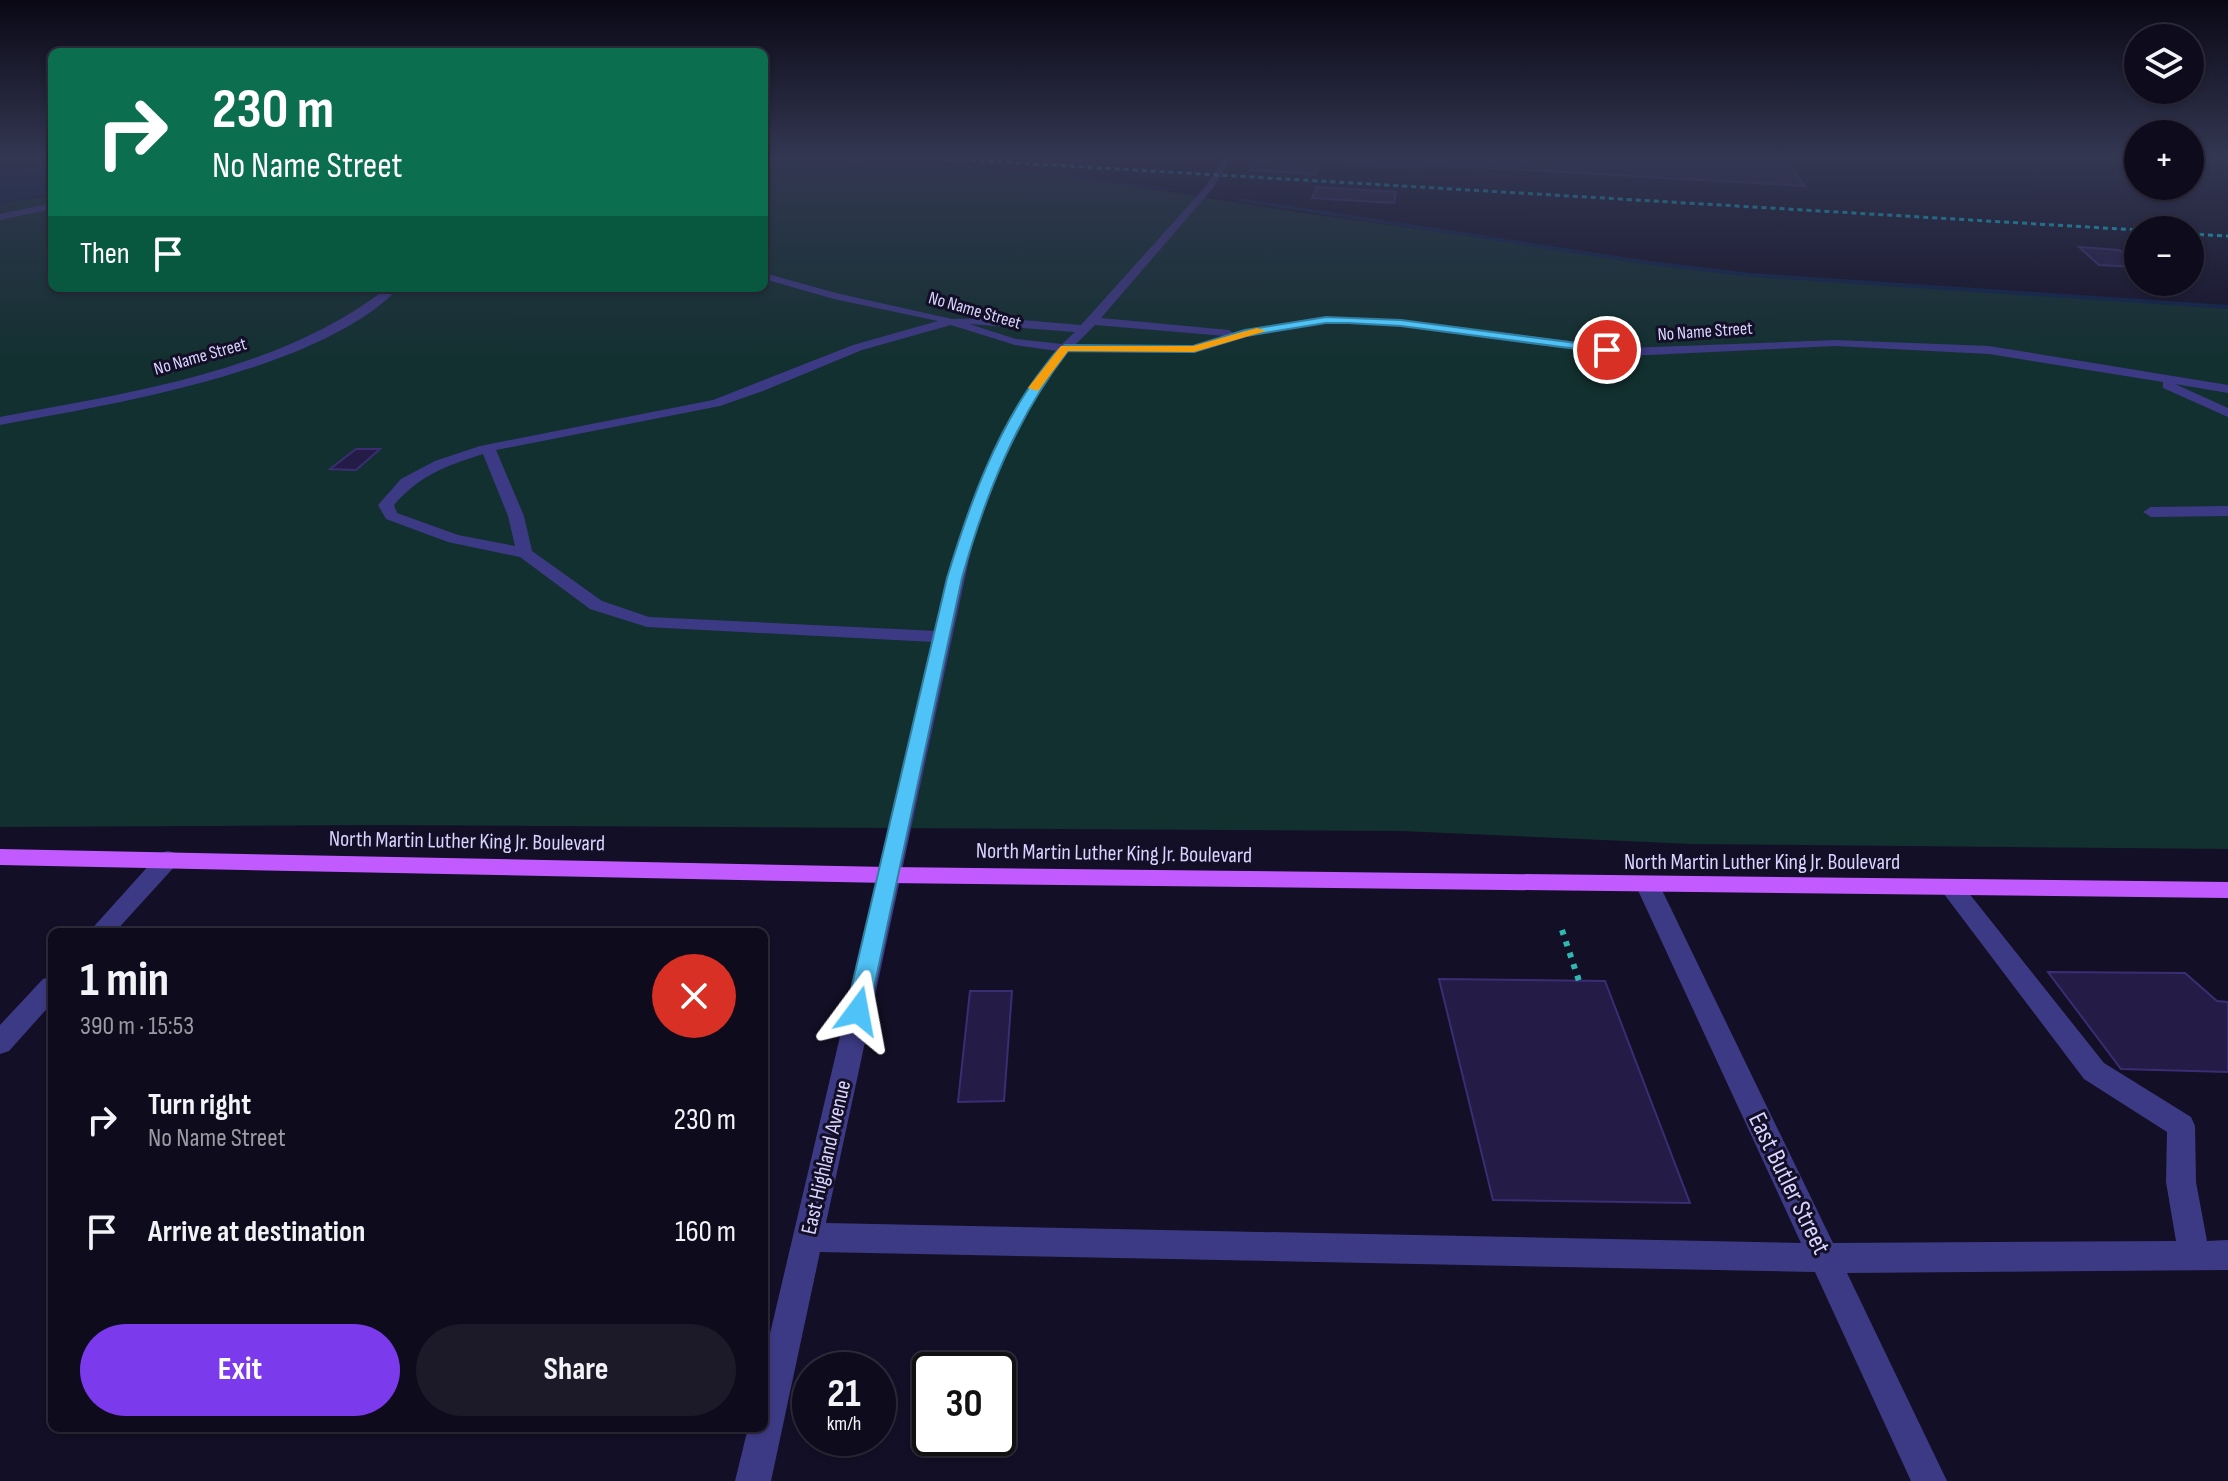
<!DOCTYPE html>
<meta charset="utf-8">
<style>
body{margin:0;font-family:"Sofia Sans Condensed",sans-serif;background:#1c1929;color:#f1f3f6;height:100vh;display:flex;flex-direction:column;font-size:30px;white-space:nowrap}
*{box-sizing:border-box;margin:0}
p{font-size:26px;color:#9b9ba3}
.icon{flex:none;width:44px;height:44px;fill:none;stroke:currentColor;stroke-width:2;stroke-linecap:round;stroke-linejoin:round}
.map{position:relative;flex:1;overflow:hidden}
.drawer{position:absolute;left:48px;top:928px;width:720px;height:504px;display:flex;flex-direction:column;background:#0e0b1c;border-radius:12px;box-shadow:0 2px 6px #0004,0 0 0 2px #2e2b3b}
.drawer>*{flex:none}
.top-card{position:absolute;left:48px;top:48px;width:720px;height:244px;border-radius:12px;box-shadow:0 2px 6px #0004,0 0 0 2px #2e2b3b;background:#0b6e4f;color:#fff;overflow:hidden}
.tools{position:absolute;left:2124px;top:24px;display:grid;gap:16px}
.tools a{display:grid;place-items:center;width:80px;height:80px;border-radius:50%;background:#0e0b1c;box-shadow:0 2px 6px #0004,0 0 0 2px #2e2b3b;font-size:40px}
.speed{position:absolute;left:792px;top:1352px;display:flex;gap:16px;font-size:40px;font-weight:700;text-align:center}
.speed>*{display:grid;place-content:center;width:104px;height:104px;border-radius:50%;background:#0e0b1c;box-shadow:0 2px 6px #0004,0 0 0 2px #2e2b3b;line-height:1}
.speed small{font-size:20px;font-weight:400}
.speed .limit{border:4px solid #111;border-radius:12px;background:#fff;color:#111}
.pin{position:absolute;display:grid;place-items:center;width:68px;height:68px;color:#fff;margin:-34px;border:4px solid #fff;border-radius:50%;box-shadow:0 2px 8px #0007}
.me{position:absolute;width:88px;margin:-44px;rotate:13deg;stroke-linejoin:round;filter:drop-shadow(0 0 6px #0008)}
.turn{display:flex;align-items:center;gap:28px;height:168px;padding:0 32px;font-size:36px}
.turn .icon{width:104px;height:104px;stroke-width:2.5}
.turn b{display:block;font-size:56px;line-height:68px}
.then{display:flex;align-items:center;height:76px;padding:0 32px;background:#0003;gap:16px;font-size:30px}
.round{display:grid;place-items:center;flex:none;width:84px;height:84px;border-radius:42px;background:#1c1929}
.overview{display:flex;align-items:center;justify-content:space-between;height:136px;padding:0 32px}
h1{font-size:48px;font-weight:700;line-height:60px}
.action{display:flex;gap:16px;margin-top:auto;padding:16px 32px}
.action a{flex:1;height:92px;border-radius:48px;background:#7c3aed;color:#fff;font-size:32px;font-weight:700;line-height:92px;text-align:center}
.action a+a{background:#1c1929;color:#f1f3f6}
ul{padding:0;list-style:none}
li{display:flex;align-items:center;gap:24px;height:112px;padding:0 32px}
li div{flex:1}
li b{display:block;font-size:30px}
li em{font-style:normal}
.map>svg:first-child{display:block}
.green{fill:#12302f}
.water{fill:#0c2248}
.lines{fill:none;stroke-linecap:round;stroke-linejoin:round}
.stream{fill:#0c2248;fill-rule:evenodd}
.building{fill:#241b47;stroke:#3b2d73;stroke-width:2}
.path{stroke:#2fb8b0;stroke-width:6;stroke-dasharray:5 7;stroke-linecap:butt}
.minor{fill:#3d3a85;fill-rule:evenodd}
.major{fill:#c25bff;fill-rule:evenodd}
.rail{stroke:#00e5ff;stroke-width:3;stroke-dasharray:5 4;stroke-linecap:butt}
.route{fill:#4fc3f7;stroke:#337fa1;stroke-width:2}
.slow{fill:#f59e0b}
.labels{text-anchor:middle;stroke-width:6;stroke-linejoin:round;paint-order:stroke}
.far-street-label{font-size:18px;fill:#d9d4ff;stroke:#130f26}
.street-label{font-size:22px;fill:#d9d4ff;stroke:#130f26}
.near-street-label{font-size:26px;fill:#d9d4ff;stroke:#130f26}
</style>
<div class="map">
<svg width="2228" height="1481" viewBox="0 0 2228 1481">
<rect width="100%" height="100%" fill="#130f26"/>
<path class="green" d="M764,158L1067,176L1303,213L1751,275L2228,307V849L1692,844L1401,831L379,825L0,827V204L52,195V288H764Z"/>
<path class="water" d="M52,165V194L0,204V173Z"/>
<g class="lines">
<g class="stream">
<path d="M820,158L1067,175L1173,189L1170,191L1067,177L789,158Z"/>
<path d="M1239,198L1650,261L1751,273L2228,305V309L1751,277L1650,265L1237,201Z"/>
</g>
</g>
<g class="building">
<path d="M1258,158H1322L1315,174L1250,170Z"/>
<path d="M1335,158H1784L1805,186L1424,164L1423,168L1349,164L1351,159Z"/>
<path d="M1317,187L1396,192L1394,203L1312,198Z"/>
<path d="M2079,247L2119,250L2138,263V267L2099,265Z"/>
<path d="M356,449H380L356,470L330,469Z"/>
<path d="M2048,972L2185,973L2217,1001L2228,1002V1072L2121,1069Z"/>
<path d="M1439,979L1605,981L1690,1203L1493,1200Z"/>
<path d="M970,991H1012L1004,1101L958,1102Z"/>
</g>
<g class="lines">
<path class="path" d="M1562,930L1579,981"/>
<g class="minor">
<path d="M1223,158H1231L1213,188L1101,318L1229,330L1234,334L1326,317H1348L1401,320L1628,348L1835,340L1989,346L2228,385V393L2175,384L2228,408V417L2163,388V382L1989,354L1835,346L1628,356L1401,326L1348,323H1326L1247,337L1194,353L1068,352C1022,411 998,471 973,541L826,1223L1801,1243L1636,886L1640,880H1656L1660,886L1833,1243L2176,1241L2166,1182L2167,1132L2084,1079L1944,894L1940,888L1944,882L1952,880L1960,882L2104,1063L2191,1117L2195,1126L2196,1182L2207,1241L2228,1240V1270L1847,1273L1947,1481H1911L1815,1272L820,1252L771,1481H735L748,1428H764V1359L933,642L647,627L590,609L520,557L448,542L386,519L378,505L401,479L435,461L480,446L713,400L853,345L938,321L834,299L764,279V273L836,293L952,319L998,318L1081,325L1207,185ZM969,324L1075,332L1062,344L1016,339ZM951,325L1015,345L1057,351C986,440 961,523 936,631L649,617L602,601L532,551L524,516L496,450L720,406L763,391L862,350ZM1095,325L1225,336L1193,345H1075ZM483,454L508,516L515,546L458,535L397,513L394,505C420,475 446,466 483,454Z"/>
<path d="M52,203V209L0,220V214Z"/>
<path d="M387,288H399C317,372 113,404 0,425V417C133,392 278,372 387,288Z"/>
<path d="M2228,506V516L2151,517L2143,512L2151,507Z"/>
<path d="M168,851L176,853L179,859L176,865L115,932H89L160,853Z"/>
<path d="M52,976V1003L9,1051L0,1054V1025L43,979Z"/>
</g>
<path class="major" d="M0,849L888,867L2228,882V898L888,883L0,865Z"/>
<g class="rail">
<path d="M935,158L2138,230"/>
<path d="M2190,234L2228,236"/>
</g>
</g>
<linearGradient id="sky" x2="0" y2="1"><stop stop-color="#0a0815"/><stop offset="0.43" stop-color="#333752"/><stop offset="1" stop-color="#333752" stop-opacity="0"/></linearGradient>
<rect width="2228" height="366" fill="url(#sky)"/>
<path class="route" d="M1326,317L1401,320L1607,347L1612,350L1607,353L1401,326L1348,323H1326L1246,336L1194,352L1068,351C1016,418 985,496 962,578L869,1011L866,1017L858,1020L850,1017L846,1011L947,578C969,505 997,427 1044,367C1051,359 1056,349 1065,345L1193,346L1245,330Z"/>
<path class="slow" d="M1257,328L1266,331L1194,352L1068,351L1038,391L1028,388L1061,346H1193Z"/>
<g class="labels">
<g class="far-street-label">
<text transform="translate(975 310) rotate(16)" y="6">No Name Street</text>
<text transform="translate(1705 331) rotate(-4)" y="6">No Name Street</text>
<text transform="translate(200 356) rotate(-16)" y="6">No Name Street</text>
</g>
<g class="street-label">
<text transform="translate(467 840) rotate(1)" y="8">North Martin Luther King Jr. Boulevard</text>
<text transform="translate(1114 852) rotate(1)" y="8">North Martin Luther King Jr. Boulevard</text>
<text x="1762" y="869">North Martin Luther King Jr. Boulevard</text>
<text transform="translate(825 1157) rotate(-77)" y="8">East Highland Avenue</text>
</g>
<g class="near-street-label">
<text transform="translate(1790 1183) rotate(64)" y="9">East Butler Street</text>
</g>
</g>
</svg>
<div class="tools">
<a><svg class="icon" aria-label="layers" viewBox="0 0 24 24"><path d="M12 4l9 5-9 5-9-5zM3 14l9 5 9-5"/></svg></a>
<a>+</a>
<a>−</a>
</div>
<div class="speed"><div>21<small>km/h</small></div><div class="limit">30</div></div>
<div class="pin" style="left:1607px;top:350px;background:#d93025"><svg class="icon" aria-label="arrive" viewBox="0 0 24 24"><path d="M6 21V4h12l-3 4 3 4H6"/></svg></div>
<svg class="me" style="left:858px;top:1011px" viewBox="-20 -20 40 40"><path d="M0-17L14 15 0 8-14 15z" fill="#4fc3f7" stroke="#fff" stroke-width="4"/></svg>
<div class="top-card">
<div class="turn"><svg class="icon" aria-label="right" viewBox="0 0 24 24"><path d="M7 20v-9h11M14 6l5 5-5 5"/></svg><div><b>230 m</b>No Name Street</div></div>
<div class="then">Then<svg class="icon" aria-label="arrive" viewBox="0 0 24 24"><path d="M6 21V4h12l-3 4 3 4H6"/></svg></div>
</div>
<section class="drawer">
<div class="overview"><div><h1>1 min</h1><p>390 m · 15:53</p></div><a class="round" style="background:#d93025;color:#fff"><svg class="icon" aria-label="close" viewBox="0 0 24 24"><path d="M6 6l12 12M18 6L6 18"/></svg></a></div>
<ul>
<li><svg class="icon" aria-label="right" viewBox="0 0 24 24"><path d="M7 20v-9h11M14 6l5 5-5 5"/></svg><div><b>Turn right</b><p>No Name Street</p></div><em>230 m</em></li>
<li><svg class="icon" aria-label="arrive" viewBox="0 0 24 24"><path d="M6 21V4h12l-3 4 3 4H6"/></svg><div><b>Arrive at destination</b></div><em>160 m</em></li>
</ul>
<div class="action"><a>Exit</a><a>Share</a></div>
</section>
</div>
